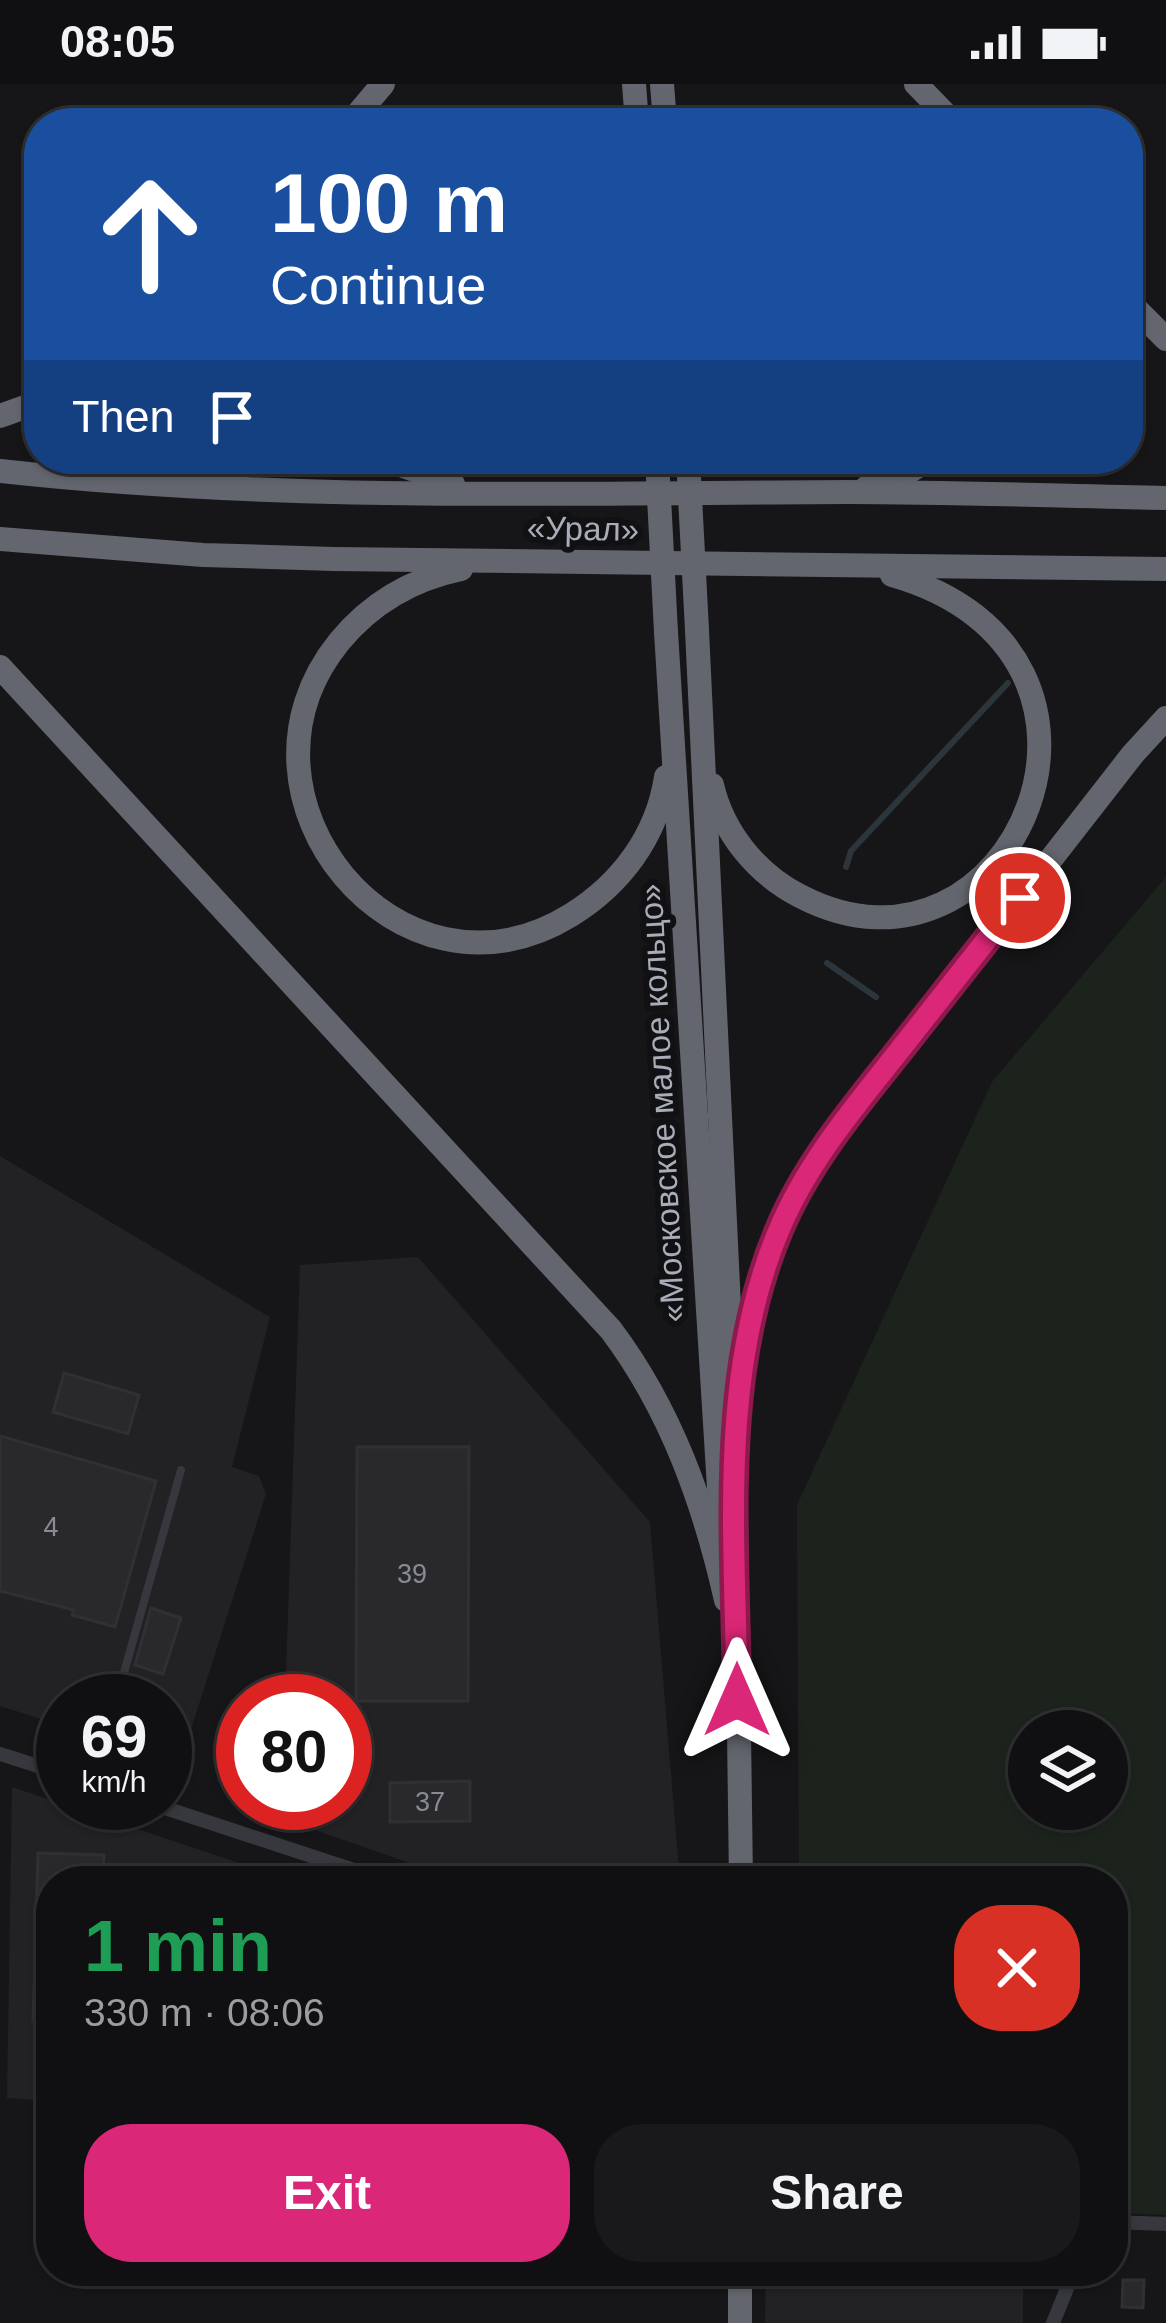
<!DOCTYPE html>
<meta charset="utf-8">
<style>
body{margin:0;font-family:Helvetica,sans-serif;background:#19191b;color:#f1f3f6;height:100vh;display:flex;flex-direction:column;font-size:45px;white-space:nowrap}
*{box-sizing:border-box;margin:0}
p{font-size:39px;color:#9c9d9f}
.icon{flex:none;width:66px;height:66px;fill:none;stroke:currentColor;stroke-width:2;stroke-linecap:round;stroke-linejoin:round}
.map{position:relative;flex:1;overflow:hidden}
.drawer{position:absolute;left:36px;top:1782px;width:1092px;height:420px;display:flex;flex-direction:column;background:#101012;border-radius:48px;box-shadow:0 3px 9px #0004,0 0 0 3px #303032}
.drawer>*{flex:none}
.top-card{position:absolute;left:24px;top:24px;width:1119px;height:366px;border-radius:48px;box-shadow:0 3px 9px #0004,0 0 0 3px #303032;background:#1a4fa0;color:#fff;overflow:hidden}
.fabs{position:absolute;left:1008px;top:1626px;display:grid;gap:24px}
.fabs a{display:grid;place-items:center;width:120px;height:120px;border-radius:50%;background:#101012;box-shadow:0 3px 9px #0004,0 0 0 3px #303032;font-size:60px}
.speed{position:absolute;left:36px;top:1590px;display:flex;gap:24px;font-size:60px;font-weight:700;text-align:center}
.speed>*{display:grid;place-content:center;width:156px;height:156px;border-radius:50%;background:#101012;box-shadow:0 3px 9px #0004,0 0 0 3px #303032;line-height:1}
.speed small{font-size:30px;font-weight:400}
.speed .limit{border:18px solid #d22;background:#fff;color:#111}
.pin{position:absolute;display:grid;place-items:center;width:102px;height:102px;color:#fff;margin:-51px;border:6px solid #fff;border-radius:50%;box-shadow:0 3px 12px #0007}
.me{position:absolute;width:132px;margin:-66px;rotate:0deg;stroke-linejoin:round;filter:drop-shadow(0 0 9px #0008)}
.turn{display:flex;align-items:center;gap:42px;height:252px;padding:0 48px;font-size:54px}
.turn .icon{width:156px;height:156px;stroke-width:2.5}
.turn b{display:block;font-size:84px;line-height:102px}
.then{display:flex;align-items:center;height:114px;padding:0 48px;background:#0003;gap:24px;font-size:45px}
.round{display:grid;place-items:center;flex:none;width:126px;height:126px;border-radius:48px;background:#19191b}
.head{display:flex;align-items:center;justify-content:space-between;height:204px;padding:0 48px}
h1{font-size:72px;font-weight:800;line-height:90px;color:#1e9e55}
.primary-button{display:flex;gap:24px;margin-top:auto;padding:24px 48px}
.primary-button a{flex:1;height:138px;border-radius:48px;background:#db2777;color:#fff;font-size:48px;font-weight:800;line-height:138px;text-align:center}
.primary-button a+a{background:#19191b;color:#f1f3f6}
.status{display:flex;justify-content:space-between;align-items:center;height:84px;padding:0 60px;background:#101012;direction:ltr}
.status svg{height:33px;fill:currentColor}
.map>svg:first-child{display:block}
.built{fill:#222225}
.green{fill:#1c231d;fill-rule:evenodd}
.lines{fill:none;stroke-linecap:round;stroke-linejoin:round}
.stream{stroke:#2c353c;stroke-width:6}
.building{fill:#29292c;stroke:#303034;stroke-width:3}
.lane{stroke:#37383d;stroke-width:8}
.street{stroke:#37383d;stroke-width:14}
.highway{stroke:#63666e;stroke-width:24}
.highway-bridge{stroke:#63666e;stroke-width:24}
.route-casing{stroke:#8e194d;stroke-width:30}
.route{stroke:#db2777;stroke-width:21}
.labels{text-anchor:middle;stroke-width:12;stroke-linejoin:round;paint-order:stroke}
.number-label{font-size:27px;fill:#888b94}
.street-label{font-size:33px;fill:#a8adb8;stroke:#111113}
</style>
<div class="status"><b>08:05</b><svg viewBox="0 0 49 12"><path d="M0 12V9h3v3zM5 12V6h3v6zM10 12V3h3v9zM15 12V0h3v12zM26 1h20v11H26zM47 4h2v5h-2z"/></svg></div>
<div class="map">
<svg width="1166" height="2239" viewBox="0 0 1166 2239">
<rect width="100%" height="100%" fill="#161618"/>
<g class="built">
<path d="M0,1072L270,1233L232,1383L259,1392L266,1410L180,1680L165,1675V1617H63V1642L0,1622Z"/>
<path d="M418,1173L650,1438L680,1797H462L280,1734L281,1719H345V1617H285L300,1181Z"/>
<path d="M12,1703L251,1783L250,1797H51V2017L7,2014Z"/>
<path d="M766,2187H1023V2239H765Z"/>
</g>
<path class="green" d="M1166,793V2131L1113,2129V1797H799L797,1421L992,998ZM1029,1647H1107V1725H1029Z"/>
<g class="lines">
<g class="stream">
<path d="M846,783L851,767L1008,599"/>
<path d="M827,879L876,913"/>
</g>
</g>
<g class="building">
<path d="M64,1289L139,1311L128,1350L53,1328Z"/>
<path d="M0,1352L156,1397L115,1543L72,1531L74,1526L0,1507Z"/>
<path d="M357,1363H469L468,1617H356Z"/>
<path d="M151,1524L181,1534L163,1590L135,1581Z"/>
<path d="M470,1697V1737L390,1738V1699Z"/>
<path d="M38,1769L104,1771L103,1797H51V1938L33,1937Z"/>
<path d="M1123,2196H1144L1143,2224L1122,2223Z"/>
</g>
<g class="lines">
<g class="lane">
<path d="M116,1617L181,1386"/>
<path d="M59,1720L60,1691"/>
</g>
<g class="street">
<path d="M0,1670L63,1690"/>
<path d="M150,1719L387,1797"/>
<path d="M1113,2138L1166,2140"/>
<path d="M1053,2239L1074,2187"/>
</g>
<g class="highway">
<path d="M634,0L637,39"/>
<path d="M662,0L665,39"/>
<path d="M916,0L954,39"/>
<path d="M350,39L383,0"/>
<path d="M1128,217L1166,255"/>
<path d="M0,332L39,318"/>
<path d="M384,375L453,400"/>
<path d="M0,387C281,418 565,409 847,408C953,408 1060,412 1166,414"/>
<path d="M867,403L905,390L930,375"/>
<path d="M0,455L203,471L334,475L1166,485"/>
<path d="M461,485C413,495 371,519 339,558C214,713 400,937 571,831C621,800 657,752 666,693"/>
<path d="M697,546L735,1350L741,1797"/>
<path d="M666,548L721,1436"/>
<path d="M0,583L611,1246C671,1326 704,1419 726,1516"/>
<path d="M712,701C723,749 757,790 800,812C1012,923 1166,569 892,491"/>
<path d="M743,1282C756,1205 779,1138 820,1071L1133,670L1166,634"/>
<path d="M740,2239V2187"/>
</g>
<g class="highway-bridge">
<path d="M657,375L666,548"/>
<path d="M688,375L697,546"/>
</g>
</g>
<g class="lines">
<defs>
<path id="route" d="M737,1616C736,1460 717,1293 779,1146C806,1081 852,1026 895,972C937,919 978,866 1020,814"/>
</defs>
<use href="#route" class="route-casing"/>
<use href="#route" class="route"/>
</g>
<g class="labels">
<g class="number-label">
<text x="51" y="1452">4</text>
<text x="412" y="1499">39</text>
<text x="430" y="1727">37</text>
</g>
<g class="street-label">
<text transform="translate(583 444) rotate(1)" y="12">«Урал»</text>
<text transform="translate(661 1019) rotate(-93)" y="12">«Московское малое кольцо»</text>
</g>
</g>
</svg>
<div class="fabs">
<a><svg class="icon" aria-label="layers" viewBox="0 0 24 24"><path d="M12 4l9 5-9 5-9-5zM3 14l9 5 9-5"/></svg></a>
</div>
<div class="speed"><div>69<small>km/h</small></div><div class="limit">80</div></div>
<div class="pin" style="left:1020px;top:814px;background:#d93025"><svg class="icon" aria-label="arrive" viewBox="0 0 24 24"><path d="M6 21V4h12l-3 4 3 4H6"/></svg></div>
<svg class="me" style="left:737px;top:1616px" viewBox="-20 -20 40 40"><path d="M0-17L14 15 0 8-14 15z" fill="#db2777" stroke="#fff" stroke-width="4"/></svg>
<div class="top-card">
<div class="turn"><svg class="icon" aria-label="ahead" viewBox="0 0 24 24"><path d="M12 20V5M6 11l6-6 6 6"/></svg><div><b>100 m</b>Continue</div></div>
<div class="then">Then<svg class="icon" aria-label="arrive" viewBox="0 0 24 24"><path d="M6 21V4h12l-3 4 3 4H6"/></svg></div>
</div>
<section class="drawer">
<div class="head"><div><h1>1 min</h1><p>330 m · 08:06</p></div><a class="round" style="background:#d93025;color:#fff"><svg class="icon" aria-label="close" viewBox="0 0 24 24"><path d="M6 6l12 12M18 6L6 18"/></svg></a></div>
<div class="primary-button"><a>Exit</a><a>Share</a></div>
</section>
</div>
